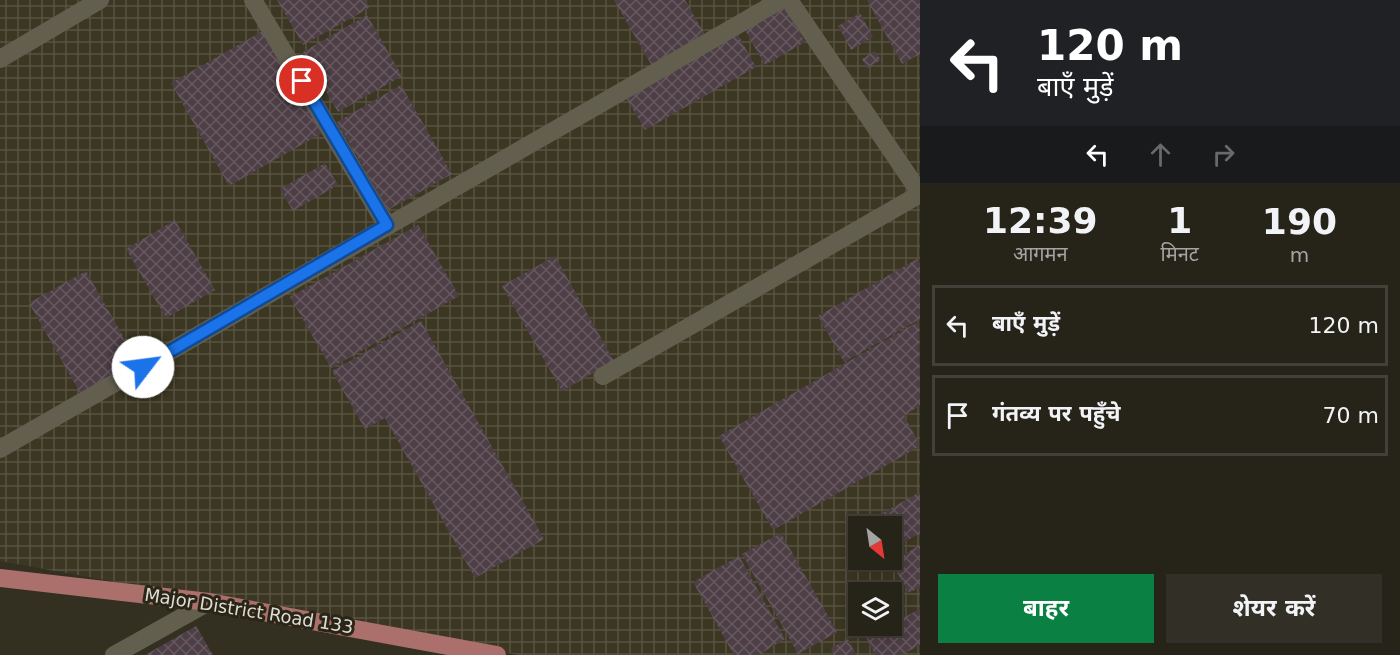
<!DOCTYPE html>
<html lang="hi">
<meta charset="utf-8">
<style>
body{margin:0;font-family:"DejaVu Sans","Noto Sans Devanagari",sans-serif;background:#322f26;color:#f1f3f6;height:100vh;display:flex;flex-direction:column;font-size:22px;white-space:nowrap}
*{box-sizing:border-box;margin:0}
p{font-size:20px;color:#a4a4a2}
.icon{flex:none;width:33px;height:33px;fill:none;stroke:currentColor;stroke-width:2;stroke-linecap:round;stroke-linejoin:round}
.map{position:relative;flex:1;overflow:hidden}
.panel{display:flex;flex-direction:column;background:#262319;width:480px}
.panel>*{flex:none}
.guide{background:#202124;color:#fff;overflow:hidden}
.needle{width:39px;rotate:150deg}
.fabs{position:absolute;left:848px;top:516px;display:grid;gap:12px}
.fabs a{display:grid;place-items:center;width:54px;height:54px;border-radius:0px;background:#262319;box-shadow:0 3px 15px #0003,0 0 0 2px #424038;font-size:30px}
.pin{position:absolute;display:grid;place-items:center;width:51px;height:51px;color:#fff;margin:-26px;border:3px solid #fff;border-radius:50%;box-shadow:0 2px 6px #0007}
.me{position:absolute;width:66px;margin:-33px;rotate:60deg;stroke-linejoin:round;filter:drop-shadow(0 0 4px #0008)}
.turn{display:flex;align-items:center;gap:21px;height:126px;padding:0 18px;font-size:27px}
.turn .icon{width:78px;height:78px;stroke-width:2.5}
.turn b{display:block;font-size:42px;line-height:51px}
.lanes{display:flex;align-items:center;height:57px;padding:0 18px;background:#0003;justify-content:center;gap:30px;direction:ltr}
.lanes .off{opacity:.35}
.eta{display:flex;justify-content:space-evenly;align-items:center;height:102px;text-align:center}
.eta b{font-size:36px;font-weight:700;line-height:42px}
.cta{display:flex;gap:12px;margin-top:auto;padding:12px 18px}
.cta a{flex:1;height:69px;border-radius:0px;background:#0b8043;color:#fff;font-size:24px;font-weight:700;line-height:69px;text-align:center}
.cta a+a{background:#322f26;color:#f1f3f6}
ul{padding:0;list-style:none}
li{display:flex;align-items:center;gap:18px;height:81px;margin:0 12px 9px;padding:0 6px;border:3px solid #424038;border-radius:0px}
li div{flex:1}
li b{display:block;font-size:22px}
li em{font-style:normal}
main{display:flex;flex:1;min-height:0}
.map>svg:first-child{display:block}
.industrial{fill:url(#industrial-grid);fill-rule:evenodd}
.building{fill:url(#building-cross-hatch)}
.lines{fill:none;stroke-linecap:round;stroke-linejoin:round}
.minor{stroke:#635f4f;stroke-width:18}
.major{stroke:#ab6f6c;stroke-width:18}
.route-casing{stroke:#114b97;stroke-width:15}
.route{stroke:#1a73e8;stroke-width:10}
.labels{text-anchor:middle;stroke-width:6;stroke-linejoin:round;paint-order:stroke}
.street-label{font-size:18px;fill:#dedcd3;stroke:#292517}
</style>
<main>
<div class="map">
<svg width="920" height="655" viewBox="0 0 920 655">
<defs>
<pattern id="industrial-grid" width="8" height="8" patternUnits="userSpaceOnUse" patternTransform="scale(1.5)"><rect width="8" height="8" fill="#3c3722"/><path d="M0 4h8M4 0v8" fill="none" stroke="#585341"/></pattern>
<pattern id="building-cross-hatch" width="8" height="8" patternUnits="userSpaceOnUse" patternTransform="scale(1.5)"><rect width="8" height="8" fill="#4e3e46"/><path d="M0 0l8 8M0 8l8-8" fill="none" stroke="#675960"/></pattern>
</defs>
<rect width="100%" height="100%" fill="#332f21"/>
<path class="industrial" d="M0,0H920V655H518L0,561ZM858,526H891V560H858ZM858,592H891V626H858Z"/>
<g class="building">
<path d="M277,0H365L369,8L303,45Z"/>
<path d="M614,0H685L705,35L652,66Z"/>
<path d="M867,0H920V54L902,64Z"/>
<path d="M785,7L805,42L765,65L745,30Z"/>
<path d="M860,13L873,37L851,50L838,26Z"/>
<path d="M367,15L402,76L338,112L303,52Z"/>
<path d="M266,29L324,132L229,186L171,83Z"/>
<path d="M737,33L756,67L645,130L625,96Z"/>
<path d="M875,51L881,60L867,68L862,59Z"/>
<path d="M401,85L452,174L388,210L337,122Z"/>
<path d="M325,163L338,185L293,211L280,189Z"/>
<path d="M175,220L215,290L166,318L126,249Z"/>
<path d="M418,225L459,296L331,368L290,297Z"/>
<path d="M555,256L614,361L562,391L502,286Z"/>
<path d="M917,259L920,263V319L844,362L818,316Z"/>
<path d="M86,271L140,366L83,398L29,303Z"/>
<path d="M421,321L544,539L475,578L385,418L365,429L332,371Z"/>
<path d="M919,321L920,406L904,415L920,446L773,530L719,436Z"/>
<path d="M920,492V533L891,550V526H867L865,523Z"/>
<path d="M781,533L837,632L798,654L742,554Z"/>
<path d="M920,545V587L909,593L891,562Z"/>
<path d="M739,556L785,639L758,655H734L693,582Z"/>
<path d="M920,609V645L901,655H875L866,637Z"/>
<path d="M196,626L213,655H145Z"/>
<path d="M848,639L856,655H834L831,648Z"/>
</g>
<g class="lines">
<g class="minor">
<path d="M253,0L387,226"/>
<path d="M789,0L920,193"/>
<path d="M0,59L100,0"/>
<path d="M603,376L920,194"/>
<path d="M0,449L781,0"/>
<path d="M114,655L209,602"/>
</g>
<path class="major" d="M0,578L209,602L497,655"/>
</g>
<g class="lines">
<defs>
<path id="route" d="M143,367L387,225L302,81"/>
</defs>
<use href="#route" class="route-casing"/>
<use href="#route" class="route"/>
</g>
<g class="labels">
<g class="street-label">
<text transform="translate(249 611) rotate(9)" y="6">Major District Road 133</text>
</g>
</g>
</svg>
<div class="fabs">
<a><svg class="needle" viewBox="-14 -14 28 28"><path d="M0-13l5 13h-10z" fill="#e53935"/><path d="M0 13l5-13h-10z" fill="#a4a4a2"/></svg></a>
<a><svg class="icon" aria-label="layers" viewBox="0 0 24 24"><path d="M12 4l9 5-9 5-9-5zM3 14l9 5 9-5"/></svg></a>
</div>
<div class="pin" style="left:302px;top:81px;background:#d93025"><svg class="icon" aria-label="arrive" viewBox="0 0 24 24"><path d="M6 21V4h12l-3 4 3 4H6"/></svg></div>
<svg class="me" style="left:143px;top:367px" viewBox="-20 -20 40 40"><circle r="19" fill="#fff"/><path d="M0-13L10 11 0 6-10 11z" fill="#1a73e8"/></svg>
</div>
<section class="panel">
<div class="guide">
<div class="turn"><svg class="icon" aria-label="left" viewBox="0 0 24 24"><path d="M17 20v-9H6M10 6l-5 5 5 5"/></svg><div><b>120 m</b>बाएँ मुड़ें</div></div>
<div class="lanes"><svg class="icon" aria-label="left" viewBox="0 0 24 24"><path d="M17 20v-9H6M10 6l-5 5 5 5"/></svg><svg class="icon off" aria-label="ahead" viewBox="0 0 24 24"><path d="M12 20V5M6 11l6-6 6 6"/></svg><svg class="icon off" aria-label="right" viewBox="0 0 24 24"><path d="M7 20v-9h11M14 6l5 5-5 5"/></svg></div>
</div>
<div class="eta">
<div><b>12:39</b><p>आगमन</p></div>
<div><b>1</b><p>मिनट</p></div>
<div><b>190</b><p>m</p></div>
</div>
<ul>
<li><svg class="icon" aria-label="left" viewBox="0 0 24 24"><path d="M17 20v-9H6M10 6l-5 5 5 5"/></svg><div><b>बाएँ मुड़ें</b></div><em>120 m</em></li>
<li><svg class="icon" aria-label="arrive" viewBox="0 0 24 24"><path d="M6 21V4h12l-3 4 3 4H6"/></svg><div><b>गंतव्य पर पहुँचे</b></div><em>70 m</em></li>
</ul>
<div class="cta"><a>बाहर</a><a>शेयर करें</a></div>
</section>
</main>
